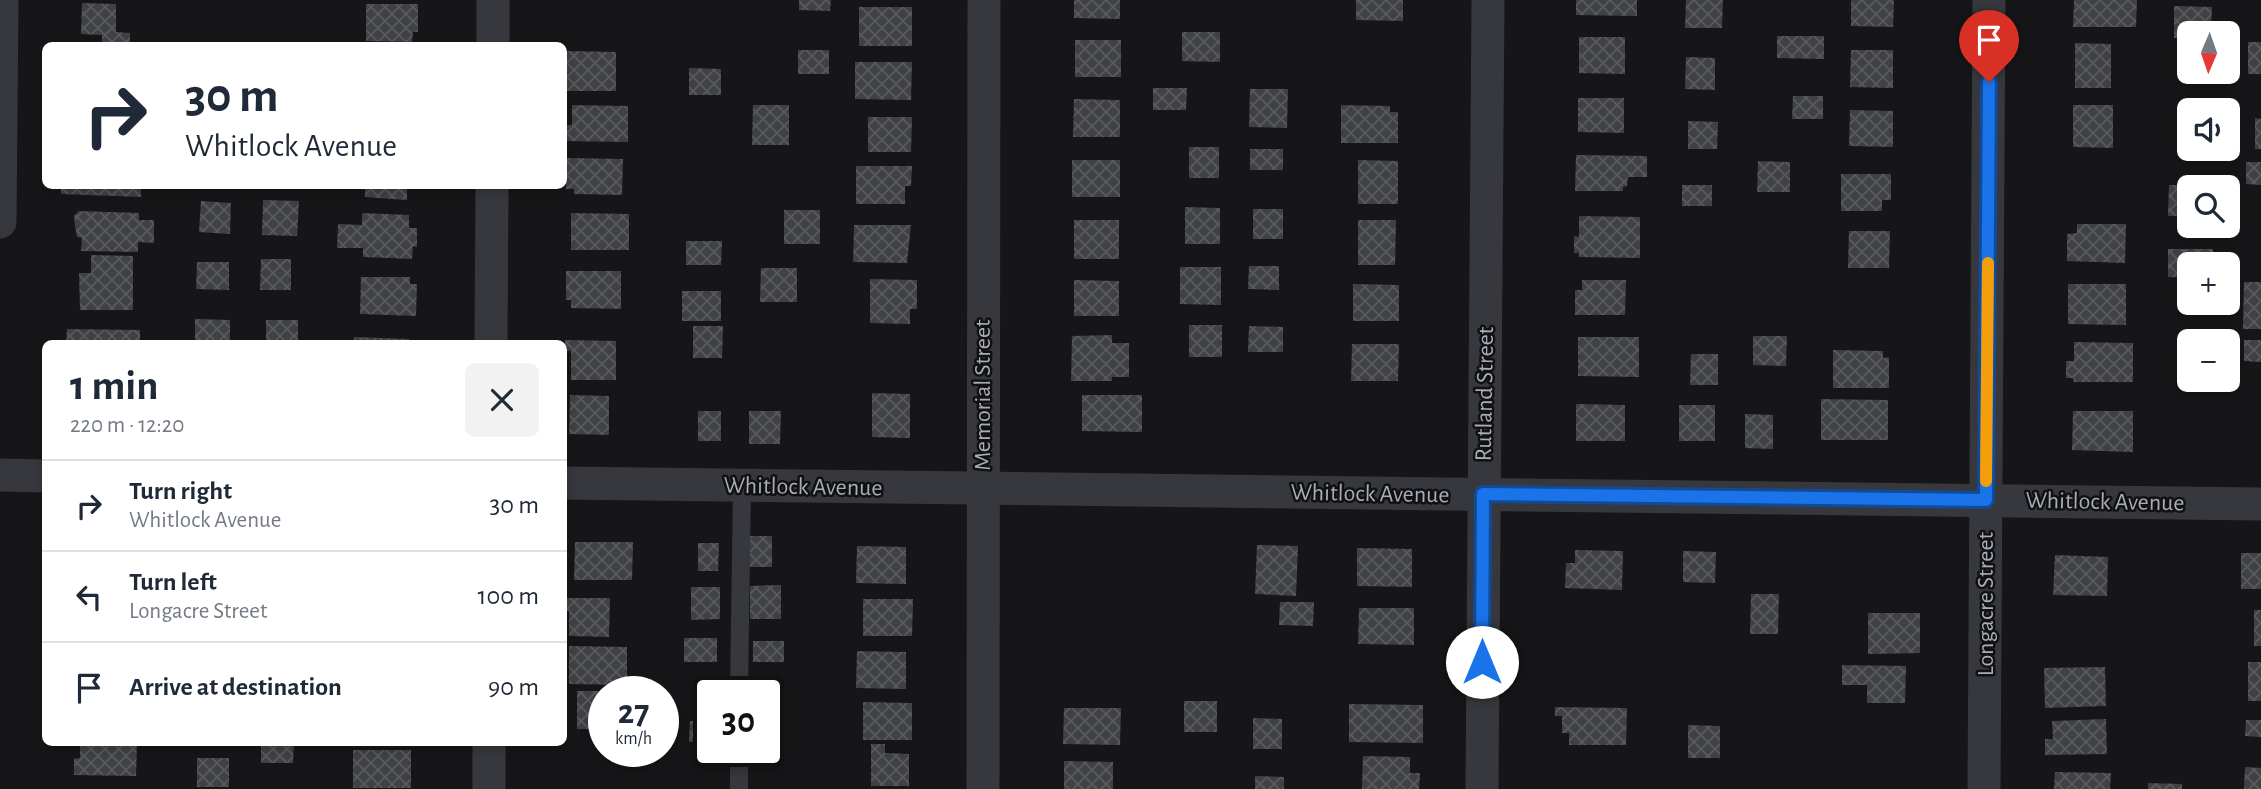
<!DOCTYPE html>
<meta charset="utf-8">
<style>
body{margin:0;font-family:"Alegreya Sans",sans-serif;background:#f2f2f3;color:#1f2937;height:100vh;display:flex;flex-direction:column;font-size:26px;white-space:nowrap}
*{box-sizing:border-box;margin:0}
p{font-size:23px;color:#747a83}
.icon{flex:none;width:38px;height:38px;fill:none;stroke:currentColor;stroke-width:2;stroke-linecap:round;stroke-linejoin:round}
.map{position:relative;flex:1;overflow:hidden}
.sheet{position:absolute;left:42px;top:340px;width:525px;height:406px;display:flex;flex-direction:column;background:#fff;border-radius:10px;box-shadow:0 4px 10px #0003}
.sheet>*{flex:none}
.top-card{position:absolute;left:42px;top:42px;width:525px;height:147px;border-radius:10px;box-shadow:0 4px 10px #0003;background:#fff;color:#1f2937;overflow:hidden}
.needle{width:46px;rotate:182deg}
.controls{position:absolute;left:2177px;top:21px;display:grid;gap:14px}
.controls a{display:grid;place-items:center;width:63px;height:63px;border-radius:10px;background:#fff;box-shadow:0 4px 10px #0003;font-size:35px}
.speed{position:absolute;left:588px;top:676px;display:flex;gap:14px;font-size:35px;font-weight:700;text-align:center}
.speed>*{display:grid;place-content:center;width:91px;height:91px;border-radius:50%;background:#fff;box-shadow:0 4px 10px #0003;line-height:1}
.speed small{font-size:18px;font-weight:400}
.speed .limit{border:4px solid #111;border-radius:10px;background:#fff;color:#111}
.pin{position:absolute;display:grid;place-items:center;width:60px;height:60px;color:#fff;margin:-72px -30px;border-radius:50% 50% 50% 0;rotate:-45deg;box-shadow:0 0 7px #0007}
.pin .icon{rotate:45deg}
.me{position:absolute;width:77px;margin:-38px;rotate:0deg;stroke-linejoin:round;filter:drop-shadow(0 0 5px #0008)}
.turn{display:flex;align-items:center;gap:24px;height:147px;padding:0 28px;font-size:32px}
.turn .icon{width:91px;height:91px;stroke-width:2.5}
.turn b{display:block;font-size:49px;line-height:60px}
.round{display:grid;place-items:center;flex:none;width:74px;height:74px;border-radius:10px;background:#f2f2f3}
.head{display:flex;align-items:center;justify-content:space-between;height:119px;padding:0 28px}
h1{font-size:42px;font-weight:600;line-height:52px}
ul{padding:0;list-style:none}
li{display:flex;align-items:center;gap:21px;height:91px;padding:0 28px;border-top:2px solid #e0e1e3}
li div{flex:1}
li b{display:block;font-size:26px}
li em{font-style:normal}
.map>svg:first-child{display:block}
.building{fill:url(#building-cross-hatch)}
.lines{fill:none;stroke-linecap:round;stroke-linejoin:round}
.service{stroke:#37383d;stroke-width:18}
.minor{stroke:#37383d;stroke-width:33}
.route-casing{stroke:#114b97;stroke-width:18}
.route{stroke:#1a73e8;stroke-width:12}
.slow{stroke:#f59e0b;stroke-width:12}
.labels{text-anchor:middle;stroke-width:5;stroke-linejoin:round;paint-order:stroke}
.street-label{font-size:24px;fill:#a8adb8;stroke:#111113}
</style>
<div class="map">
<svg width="2261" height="789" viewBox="0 0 2261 789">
<defs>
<pattern id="building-cross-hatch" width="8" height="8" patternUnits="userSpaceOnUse" patternTransform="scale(1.75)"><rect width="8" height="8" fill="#404145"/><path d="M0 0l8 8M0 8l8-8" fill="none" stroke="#595a5e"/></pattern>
</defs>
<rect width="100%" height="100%" fill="#161618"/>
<g class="building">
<path d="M799,0H831L830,11L799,10Z"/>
<path d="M1074,0H1120V19L1074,18Z"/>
<path d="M1356,0H1403V21L1356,20Z"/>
<path d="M1576,0H1637V16L1576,15Z"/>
<path d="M1686,0H1723L1722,28H1685Z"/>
<path d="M1851,0H1894L1893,27L1851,26Z"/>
<path d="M2074,0H2137L2136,27H2073Z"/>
<path d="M82,3L116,4V32L130,33V46H102V35L81,34Z"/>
<path d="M366,4H418V32H413L412,42L366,41Z"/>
<path d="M2174,6L2212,7L2211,33H2189V39L2174,38Z"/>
<rect x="859" y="7" width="53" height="39"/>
<path d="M1182,32H1220V62L1182,61Z"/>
<path d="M1777,36H1824V59L1777,58Z"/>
<path d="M1579,37H1625V74L1579,73Z"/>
<rect x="1075" y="40" width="46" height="37"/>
<rect x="2248" y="42" width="13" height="32"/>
<path d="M2075,43L2111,44V88H2075Z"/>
<rect x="798" y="50" width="31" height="24"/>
<path d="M1851,50H1893V88L1850,87Z"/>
<path d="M565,51L616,52V91H564Z"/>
<path d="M1686,57L1715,58V90L1685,89Z"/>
<path d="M855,62H912L911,100L855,99Z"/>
<path d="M689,68L721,69V95H689Z"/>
<path d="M1153,88H1187L1186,110H1153Z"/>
<path d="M1250,89H1288L1287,128L1249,127Z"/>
<path d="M1793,96H1823V119H1792Z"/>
<path d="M1578,98H1624V133L1578,132Z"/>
<path d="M1074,99L1120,100V137H1073Z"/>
<path d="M572,105L628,106V142L565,141V125H572Z"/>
<path d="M753,105H789V145H752Z"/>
<path d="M1341,105L1390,106V112H1398V143H1341Z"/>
<path d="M2073,105H2113V148L2073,147Z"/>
<path d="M1850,110L1893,111V147L1849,146Z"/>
<path d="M868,117H912L911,152H868Z"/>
<path d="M2255,118L2261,119V149H2255Z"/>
<path d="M1688,121L1718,122L1717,149H1688Z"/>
<rect x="1189" y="147" width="30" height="31"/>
<rect x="1250" y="149" width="33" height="21"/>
<path d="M1576,155L1647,156V177H1628L1627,186L1623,187V191H1575Z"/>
<path d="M566,158L623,159L622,195L574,194V189H566Z"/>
<rect x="1072" y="160" width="48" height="37"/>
<path d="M1358,160L1398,161V204H1358Z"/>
<path d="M1758,161L1790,162V192H1757Z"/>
<path d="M2246,162H2261V185L2246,184Z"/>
<path d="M856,166H912L911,186H905V204H856Z"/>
<path d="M1841,174H1891V200H1882V211H1841Z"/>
<rect x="1682" y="185" width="30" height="21"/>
<path d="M2169,185H2189V216H2168Z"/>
<path d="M61,186H141V197L61,194Z"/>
<path d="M365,186H407V200L365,197Z"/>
<path d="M263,200L299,201L297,236L262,235Z"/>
<path d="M201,201L231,203L230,234L199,232Z"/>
<path d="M1185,207L1220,208V244H1185Z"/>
<rect x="1253" y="209" width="30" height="30"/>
<rect x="784" y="210" width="36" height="34"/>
<path d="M79,211L139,213V220H154V243L138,242V252L81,251L82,238L77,237L75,226L74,216Z"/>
<path d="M362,213L409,215V228H417V247L413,246L412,259L363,257V248H337L338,224L362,225Z"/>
<path d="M571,213L629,214V250H571Z"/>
<path d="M1579,216L1640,217V258L1579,257V253H1574V236L1579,237Z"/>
<rect x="1074" y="220" width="45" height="39"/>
<path d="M1358,220H1396L1395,265H1358Z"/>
<path d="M2077,224H2126L2125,263L2067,261V234L2077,233Z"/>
<path d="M854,225H911L907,263L853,262Z"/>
<path d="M1849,231H1890L1889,268H1848Z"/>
<path d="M686,241H722L721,265H686Z"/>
<path d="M2168,249H2213V264H2189V278L2168,277Z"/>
<path d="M91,255L133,256V310H80L79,273H91Z"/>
<path d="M261,259H291V290H260Z"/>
<path d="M197,262H229V290L196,289Z"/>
<path d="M1249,266H1279V290L1248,289Z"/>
<path d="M1180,267H1221V305L1180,304Z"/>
<path d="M761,268H797V302H760Z"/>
<path d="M566,271H621V309L571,308V300H566Z"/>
<path d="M361,277H410V284H417L416,316L360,314Z"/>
<path d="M870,279L917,280V309H910V324L870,323Z"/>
<path d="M1074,280L1119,281V316H1074Z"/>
<path d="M1582,280H1626L1625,315H1575V290H1582Z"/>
<path d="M2244,282H2261V329H2243Z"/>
<path d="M1353,284L1399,285V321H1353Z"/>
<path d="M2068,284H2126V325L2068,324Z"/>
<rect x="682" y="291" width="39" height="30"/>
<path d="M195,319L230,320V343H195Z"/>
<rect x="266" y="320" width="32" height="23"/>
<rect x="1189" y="325" width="33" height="32"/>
<path d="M693,326H723L722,358H693Z"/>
<path d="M1249,326L1283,327V352H1248Z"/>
<path d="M67,329L140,330V343H66Z"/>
<path d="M1112,335V343H1129V377H1112V381H1071L1072,336Z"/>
<path d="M1753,336H1787L1786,366L1753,365Z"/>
<path d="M354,337L409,339V343H353Z"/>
<path d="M1578,337H1639V377L1578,376Z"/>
<path d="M565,340L616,341V380H571V351H565Z"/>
<path d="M2244,340H2261V362L2244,361Z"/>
<path d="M2074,342L2133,343V382H2074L2073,378H2066V361H2074Z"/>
<path d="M1352,344H1399L1398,381H1351Z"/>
<path d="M1833,350L1883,351V358L1889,357V388H1833Z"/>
<path d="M1691,354H1718V385H1690Z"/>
<path d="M872,393L910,394V438L872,437Z"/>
<path d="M570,395L609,396V435L569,434Z"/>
<path d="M1082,395H1142V432L1082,431Z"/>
<path d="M1821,399L1888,400V440H1821Z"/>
<path d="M1576,404L1625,405V441H1576Z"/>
<rect x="1679" y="405" width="36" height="36"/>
<rect x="698" y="411" width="23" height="30"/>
<path d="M749,411H781L780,444H749Z"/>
<path d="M2073,411H2133V452L2072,450Z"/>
<path d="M1745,414L1773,415V449L1745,448Z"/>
<rect x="750" y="536" width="22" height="31"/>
<path d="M575,542H633L632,580H574Z"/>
<path d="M698,543H719L718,571H698Z"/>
<path d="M1257,545L1298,546L1296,596L1255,594Z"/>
<path d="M857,546L906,547V584L856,583Z"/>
<path d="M1357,548L1412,549V587L1357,586Z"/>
<path d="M1575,550L1623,551L1622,590L1565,588L1566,563H1575Z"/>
<path d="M1683,551L1716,552L1715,583L1683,582Z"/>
<rect x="2241" y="553" width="20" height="36"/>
<path d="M2055,555L2108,557L2107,596L2053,595Z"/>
<path d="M781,585V619H750V586Z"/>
<path d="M691,587H720V619L691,620Z"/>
<path d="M1751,594H1779L1778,634H1750Z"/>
<path d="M564,598H610L609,637L569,636V611H564Z"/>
<path d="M863,599H913L912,636H863Z"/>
<path d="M1280,602H1314L1313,626L1279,625Z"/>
<path d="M1359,608H1414V645L1358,644Z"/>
<rect x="2254" y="610" width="7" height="36"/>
<path d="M1868,613H1920V653L1868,654Z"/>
<rect x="684" y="638" width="33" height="24"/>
<rect x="753" y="641" width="31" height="21"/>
<path d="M569,646L627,647V685L569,684Z"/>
<path d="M857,651L906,652V689L856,688Z"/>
<rect x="2248" y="662" width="13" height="39"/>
<path d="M1842,665L1906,666L1905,703H1867V685H1842Z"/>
<path d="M2105,667L2106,706L2045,708L2044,668Z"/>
<rect x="577" y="691" width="27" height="38"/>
<path d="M768,691L784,692L783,736H768Z"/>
<rect x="1184" y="701" width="33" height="31"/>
<path d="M863,702L912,703V740H863Z"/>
<path d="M1349,704L1423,705V743L1349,742Z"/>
<path d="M1555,707L1627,708L1626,745H1569V733H1562V716H1555Z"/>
<path d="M1064,708H1121L1120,745L1063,744Z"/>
<path d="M1253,718L1282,719V749H1253Z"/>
<path d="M2106,719L2107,754L2045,755V739H2053L2052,721Z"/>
<path d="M2246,720H2261V737L2245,736Z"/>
<path d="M690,721H709V742H689Z"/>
<path d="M1688,725L1720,726V758H1688Z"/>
<path d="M80,742H137L136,776L74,775V759L80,758Z"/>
<path d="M261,742H294L293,763H261Z"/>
<path d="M871,744H885V753L909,754V786H871Z"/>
<rect x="353" y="750" width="58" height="38"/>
<path d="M1363,756L1410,757V773H1420L1419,789H1362Z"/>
<rect x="197" y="758" width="32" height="29"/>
<path d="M1064,761L1113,762V789H1064Z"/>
<path d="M2245,767L2261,768V789H2244Z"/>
<path d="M2055,772L2111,773L2110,789H2054Z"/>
<path d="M1255,776L1284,777V789H1255Z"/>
<path d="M2148,783L2182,784V789H2148Z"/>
</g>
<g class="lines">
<g class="service">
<path d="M739,691L742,486"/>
<path d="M739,789V751"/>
</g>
<g class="minor">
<path d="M493,46V0"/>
<path d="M0,222L2,0"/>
<path d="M491,343L492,186"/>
<path d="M0,475L46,476"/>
<path d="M564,483L2261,504"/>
<path d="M489,789V742"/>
<path d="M983,789L984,0"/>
<path d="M1482,789L1488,0"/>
<path d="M1984,789L1989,0"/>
</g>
</g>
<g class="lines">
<defs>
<path id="route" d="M1482,662L1483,494L1986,500L1989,82"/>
</defs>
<use href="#route" class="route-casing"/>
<use href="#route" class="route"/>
<path class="slow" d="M1986,481L1988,263"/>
</g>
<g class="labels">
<g class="street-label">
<text transform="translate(1484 394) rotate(-89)" y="8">Rutland Street</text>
<text transform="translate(982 395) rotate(-90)" y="8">Memorial Street</text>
<text transform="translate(803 486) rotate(1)" y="8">Whitlock Avenue</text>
<text transform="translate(1370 493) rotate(1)" y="8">Whitlock Avenue</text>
<text transform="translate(2105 501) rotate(1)" y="8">Whitlock Avenue</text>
<text transform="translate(1985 604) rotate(-90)" y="8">Longacre Street</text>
</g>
</g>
</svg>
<div class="controls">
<a><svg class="needle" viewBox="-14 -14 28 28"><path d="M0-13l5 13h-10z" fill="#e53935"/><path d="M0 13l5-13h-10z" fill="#747a83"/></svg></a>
<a><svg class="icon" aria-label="sound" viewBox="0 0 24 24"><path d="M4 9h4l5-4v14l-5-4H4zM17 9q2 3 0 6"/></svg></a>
<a><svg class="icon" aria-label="search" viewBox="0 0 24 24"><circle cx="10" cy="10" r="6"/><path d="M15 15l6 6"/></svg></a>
<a>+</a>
<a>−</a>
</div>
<div class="speed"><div>27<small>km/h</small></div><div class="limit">30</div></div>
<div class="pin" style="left:1989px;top:82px;background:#d93025"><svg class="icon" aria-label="arrive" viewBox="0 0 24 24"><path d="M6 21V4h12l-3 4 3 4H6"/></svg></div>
<svg class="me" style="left:1482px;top:662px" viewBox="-20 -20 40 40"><circle r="19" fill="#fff"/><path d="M0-13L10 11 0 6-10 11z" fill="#1a73e8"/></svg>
<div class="top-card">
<div class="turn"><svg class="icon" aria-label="right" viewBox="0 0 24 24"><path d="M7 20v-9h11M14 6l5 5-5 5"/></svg><div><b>30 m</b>Whitlock Avenue</div></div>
</div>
<section class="sheet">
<div class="head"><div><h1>1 min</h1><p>220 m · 12:20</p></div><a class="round"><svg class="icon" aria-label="close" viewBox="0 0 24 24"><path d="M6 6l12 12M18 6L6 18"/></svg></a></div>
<ul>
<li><svg class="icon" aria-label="right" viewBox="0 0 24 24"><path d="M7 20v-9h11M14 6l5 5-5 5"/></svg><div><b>Turn right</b><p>Whitlock Avenue</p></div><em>30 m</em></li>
<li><svg class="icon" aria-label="left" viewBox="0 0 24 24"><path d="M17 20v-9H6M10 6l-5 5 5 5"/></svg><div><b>Turn left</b><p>Longacre Street</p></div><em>100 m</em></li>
<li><svg class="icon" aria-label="arrive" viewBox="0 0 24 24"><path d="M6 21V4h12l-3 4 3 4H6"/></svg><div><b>Arrive at destination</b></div><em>90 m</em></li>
</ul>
</section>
</div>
